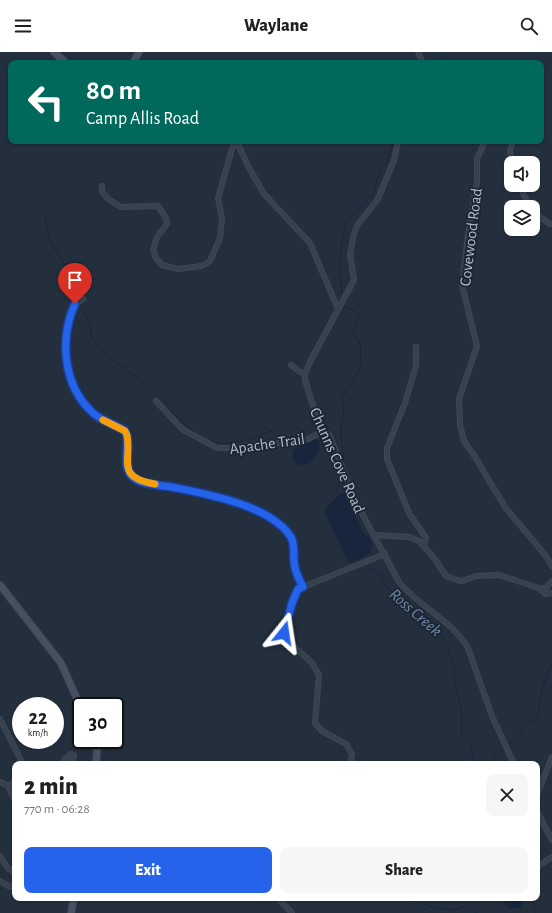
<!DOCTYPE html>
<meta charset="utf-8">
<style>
body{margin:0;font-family:"Alegreya Sans",sans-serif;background:#f6f6f6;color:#202124;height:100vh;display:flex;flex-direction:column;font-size:15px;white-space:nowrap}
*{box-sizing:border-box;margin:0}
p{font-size:13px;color:#757577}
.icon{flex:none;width:22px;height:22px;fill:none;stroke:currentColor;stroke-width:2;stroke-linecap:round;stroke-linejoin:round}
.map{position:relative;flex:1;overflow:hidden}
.details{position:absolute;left:12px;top:709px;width:528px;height:140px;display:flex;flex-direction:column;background:#fff;border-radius:8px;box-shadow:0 1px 3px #0004}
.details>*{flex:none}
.top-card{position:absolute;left:8px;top:8px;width:536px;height:84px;border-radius:8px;box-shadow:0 1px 3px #0004;background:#00695c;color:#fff;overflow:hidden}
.fabs{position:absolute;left:504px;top:104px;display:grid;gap:8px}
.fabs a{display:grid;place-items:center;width:36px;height:36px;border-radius:8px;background:#fff;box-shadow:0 1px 3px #0004;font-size:20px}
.speed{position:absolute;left:12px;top:645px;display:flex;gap:8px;font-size:20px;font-weight:700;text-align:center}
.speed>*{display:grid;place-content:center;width:52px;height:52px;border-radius:50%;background:#fff;box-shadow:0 1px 3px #0004;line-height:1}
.speed small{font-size:10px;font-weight:400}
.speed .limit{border:2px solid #111;border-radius:6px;background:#fff;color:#111}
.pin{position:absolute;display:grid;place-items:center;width:34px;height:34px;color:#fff;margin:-41px -17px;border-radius:50% 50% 50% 0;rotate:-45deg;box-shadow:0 0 4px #0007}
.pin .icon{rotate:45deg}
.me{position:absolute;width:44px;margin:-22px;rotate:15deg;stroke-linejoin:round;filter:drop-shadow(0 0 3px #0008)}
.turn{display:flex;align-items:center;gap:14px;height:84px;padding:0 12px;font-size:18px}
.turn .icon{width:52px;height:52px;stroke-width:2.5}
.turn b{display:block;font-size:28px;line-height:34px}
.round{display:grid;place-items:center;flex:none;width:42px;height:42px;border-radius:8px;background:#f6f6f6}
.head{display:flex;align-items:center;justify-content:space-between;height:68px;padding:0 12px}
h1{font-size:24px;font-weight:800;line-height:30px}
.action{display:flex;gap:8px;margin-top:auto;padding:8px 12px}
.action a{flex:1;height:46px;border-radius:8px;background:#2563eb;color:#fff;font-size:16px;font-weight:800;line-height:46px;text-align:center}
.action a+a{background:#f6f6f6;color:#202124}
header{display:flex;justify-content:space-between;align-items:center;height:52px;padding:0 12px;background:#fff;font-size:18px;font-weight:800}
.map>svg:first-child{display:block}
.water{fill:#17263c}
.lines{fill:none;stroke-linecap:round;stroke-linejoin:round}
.stream{stroke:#17263c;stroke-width:1}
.minor-casing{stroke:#414a57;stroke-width:6}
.secondary-casing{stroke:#414a57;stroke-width:8}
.minor{stroke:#38414e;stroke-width:4.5}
.secondary{stroke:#465061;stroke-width:6}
.route-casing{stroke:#184099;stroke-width:10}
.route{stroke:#2563eb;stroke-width:7}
.slow{stroke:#f59e0b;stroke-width:7}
.labels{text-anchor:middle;stroke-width:4;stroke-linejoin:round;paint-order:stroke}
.street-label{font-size:16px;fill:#b4bcc9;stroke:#1d2633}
.water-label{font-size:17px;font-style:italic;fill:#6d86a8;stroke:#1d2633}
</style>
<header><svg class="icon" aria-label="menu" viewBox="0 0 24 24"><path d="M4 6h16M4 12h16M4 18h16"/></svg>Waylane<svg class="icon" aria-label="search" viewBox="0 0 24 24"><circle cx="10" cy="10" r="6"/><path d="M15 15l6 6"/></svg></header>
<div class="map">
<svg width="552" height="861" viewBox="0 0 552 861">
<rect width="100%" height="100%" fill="#242f3e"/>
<g class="water">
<path d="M316,387L319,388C321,400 312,417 297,412L293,408L292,399L304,390Z"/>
<path d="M341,441L345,442L365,483L370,486L373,495L369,502L351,511L347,508L325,461V457Z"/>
<path d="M505,846H522L521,855L510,857L505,853Z"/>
</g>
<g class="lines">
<g class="stream">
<path d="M442,11L449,0"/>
<path d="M45,163L50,188L79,239"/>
<path d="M342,243L339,211L344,177L347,168L373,142L380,117L386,113L393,93L392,89"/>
<path d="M84,259L91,276V286C96,291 100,298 105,302C124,317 146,330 163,347C169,353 172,361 178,366C213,400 229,395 271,379L279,386L289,389"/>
<path d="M319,388L328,390C332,401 340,416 340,427C339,434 336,436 338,443"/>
<path d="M343,412C345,399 340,386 341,374C343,364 346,355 342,346L352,331L361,313L360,292L353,281L355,271L359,265L355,259L344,254"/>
<path d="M370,513L372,517L382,522C381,532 383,534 391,538C396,551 411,555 419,565L423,564L430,569L429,576L432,578L440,577L441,579V584L447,592"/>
<path d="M448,596L451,608L455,616L453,619"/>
<path d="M454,624L462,662V684L470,693L474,712"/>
<path d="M508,692L521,682L525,674L538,665L542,638L552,610"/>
<path d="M489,712C495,707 495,701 502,696"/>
<path d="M537,805L551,793"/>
<path d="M405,846L435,856L455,858L463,855L477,861"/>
<path d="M533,846L535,861"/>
</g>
<defs>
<g id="minor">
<path d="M418,0L423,11"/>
<path d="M398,89L394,108L378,147L358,172L354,182L350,202L354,228L310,310L305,321V328L320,376L322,380L329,382L357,452L399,530C419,555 452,568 468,596L492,664L514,712"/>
<path d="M485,89L477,107V130L468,183L462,233L477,294L459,347L460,373L464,389L475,405L505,455L546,504L552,514"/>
<path d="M511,111L510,99L513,89"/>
<path d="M519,133L530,155"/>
<path d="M102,134V139L107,146L121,155L158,154L166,166L167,172L157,185L153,198L156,206L162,213L178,217L202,214L210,209L220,186L222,167L218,146L232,97L234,93L238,92L248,114L264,142L310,191L338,257"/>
<path d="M533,160L550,172"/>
<path d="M83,247C73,252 70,261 68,272C64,299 66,326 82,349C94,365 109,369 125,379C136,400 112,417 145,431C185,438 268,449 291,485C296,494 293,506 295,515C296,522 300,529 303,535"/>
<path d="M416,295V314L405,351L387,396V407L409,461L426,486L424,493"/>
<path d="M291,313L300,320L305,321"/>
<path d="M156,349L182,377L217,396H230L265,391H287L308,387L322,380"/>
<path d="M374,483L409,485L419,489L435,507L446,524L457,528L462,529L476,524L499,523L539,536H546L552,529"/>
<path d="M539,536L545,542L552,541"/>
<path d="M0,667L23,712"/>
<path d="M63,712L65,707L71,702L74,703L72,712"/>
<path d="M350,712L352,702L346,692L322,679L315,671L319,623L312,611L290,591L284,581L292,551L298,537L385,502"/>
<path d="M0,730L8,734L15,749"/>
<path d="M8,734L15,729"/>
<path d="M537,743L552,705"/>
<path d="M537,759L552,788"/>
<path d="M0,804L7,815L15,821"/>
<path d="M537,815L552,805"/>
<path d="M0,829L8,834L15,835"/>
<path d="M278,846L292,861"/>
</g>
<g id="secondary">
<path d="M54,0L66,11"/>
<path d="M133,11L139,0"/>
<path d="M0,533L61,611L81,656"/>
<path d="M94,688L97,698L96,712"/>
<path d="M71,861L74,846"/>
</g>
</defs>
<use href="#minor" class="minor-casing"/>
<use href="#secondary" class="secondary-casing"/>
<use href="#minor" class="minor"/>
<use href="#secondary" class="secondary"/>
</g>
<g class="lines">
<defs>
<path id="route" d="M75,252C59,287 63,334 93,361C102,369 114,372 125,379C132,392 121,410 131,423C139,433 160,433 172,435C207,442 270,453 291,485C296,494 292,506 295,515C296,522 300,529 303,535L298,537L292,551L284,581"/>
</defs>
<use href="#route" class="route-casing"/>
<use href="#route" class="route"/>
<path class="slow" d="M103,368L125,379L127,383C132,410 115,425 155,432"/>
</g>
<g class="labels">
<g class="street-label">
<text transform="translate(470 185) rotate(-83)" y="6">Covewood Road</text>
<text transform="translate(267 391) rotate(-8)" y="6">Apache Trail</text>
<text transform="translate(338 408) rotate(66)" y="6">Chunns Cove Road</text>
</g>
<g class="water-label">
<text transform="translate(416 560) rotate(41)" y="6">Ross Creek</text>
</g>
</g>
</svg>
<div class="fabs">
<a><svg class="icon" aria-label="sound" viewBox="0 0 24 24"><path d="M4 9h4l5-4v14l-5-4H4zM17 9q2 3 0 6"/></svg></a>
<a><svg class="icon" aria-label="layers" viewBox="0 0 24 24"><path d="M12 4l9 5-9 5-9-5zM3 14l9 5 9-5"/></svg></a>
</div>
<div class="speed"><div>22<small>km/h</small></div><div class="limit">30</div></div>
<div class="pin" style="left:75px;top:252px;background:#d93025"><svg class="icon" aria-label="arrive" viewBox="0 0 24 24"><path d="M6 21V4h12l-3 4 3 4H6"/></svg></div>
<svg class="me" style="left:284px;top:581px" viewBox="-20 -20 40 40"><path d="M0-17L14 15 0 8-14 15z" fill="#2563eb" stroke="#fff" stroke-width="4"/></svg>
<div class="top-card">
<div class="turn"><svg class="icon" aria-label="left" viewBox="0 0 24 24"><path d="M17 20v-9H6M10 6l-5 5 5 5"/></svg><div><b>80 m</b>Camp Allis Road</div></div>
</div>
<section class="details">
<div class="head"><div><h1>2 min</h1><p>770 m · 06:28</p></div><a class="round"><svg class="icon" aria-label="close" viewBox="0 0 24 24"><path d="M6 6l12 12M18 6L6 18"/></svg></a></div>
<div class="action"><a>Exit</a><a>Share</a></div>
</section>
</div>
